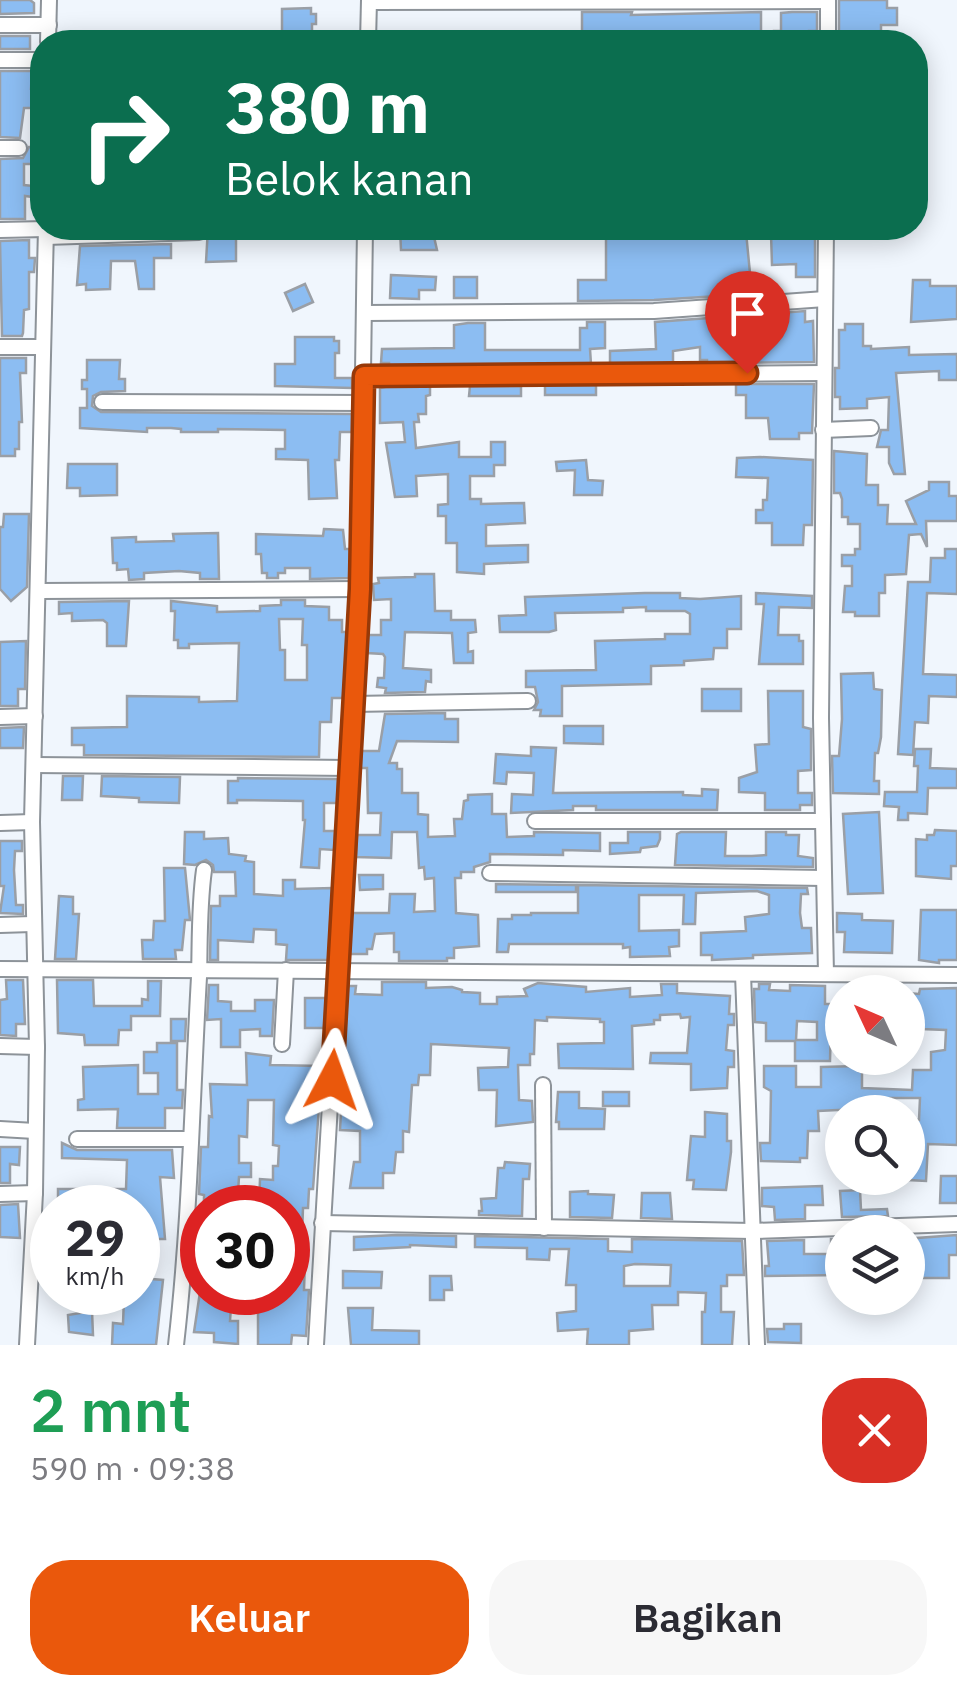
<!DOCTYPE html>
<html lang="id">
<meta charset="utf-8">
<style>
body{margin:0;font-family:"IBM Plex Sans",sans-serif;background:#f7f7f7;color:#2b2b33;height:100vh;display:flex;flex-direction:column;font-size:38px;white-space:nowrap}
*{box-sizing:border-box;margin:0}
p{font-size:32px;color:#7c7c81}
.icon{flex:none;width:55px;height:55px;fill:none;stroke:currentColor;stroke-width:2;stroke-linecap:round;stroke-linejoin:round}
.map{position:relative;height:1345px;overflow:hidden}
.drawer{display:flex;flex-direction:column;background:#fff;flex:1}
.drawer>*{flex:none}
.hud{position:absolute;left:30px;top:30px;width:898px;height:210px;border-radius:40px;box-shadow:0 5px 25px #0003;background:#0b6e4f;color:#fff;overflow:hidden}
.needle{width:65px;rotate:314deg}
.buttons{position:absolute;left:825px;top:975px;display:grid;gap:20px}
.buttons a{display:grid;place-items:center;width:100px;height:100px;border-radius:50%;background:#fff;box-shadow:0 5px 25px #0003;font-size:50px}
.speed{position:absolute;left:30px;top:1185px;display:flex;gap:20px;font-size:50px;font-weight:700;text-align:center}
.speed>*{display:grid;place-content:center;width:130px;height:130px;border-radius:50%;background:#fff;box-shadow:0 5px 25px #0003;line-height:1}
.speed small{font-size:25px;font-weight:400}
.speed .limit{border:15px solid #d22;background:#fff;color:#111}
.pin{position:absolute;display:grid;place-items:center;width:85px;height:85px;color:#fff;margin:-102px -42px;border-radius:50% 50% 50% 0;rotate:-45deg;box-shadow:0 0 10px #0007}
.pin .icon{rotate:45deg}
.me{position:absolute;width:110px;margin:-55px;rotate:4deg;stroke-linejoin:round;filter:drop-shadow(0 0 8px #0008)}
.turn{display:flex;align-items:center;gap:35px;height:210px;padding:0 30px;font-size:45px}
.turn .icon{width:130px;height:130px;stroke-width:2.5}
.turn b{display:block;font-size:70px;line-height:85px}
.round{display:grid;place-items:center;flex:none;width:105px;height:105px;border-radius:40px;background:#f7f7f7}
.head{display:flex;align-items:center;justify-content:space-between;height:170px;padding:0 30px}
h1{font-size:60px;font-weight:600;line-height:75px;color:#1e9e55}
.primary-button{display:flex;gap:20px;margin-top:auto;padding:20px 30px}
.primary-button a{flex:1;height:115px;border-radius:40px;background:#ea580c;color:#fff;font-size:40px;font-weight:600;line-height:115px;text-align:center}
.primary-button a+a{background:#f7f7f7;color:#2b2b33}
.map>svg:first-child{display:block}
.building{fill:#8cbdf2;stroke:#9a9fa6;stroke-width:2.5;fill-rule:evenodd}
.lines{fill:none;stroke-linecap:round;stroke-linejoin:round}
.minor-casing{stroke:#8d9399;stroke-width:18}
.minor{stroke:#fff;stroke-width:14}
.route-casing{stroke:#983908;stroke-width:25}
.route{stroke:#ea580c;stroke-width:18}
</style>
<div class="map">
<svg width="957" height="1345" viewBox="0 0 957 1345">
<rect width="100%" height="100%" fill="#f0f6fd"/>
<g class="building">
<path d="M0,0H30L34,3V13L0,14Z"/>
<path d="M839,0H887V8H897V25H881V42H839Z"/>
<path d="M311,8V14H316V24H312V31L282,32V9Z"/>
<path d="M582,12H632L631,15L761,12V34H722V42H684V37H671V34H648L647,40H632V42H582Z"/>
<path d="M792,12H817V31H809V42H774V31H781V13Z"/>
<rect x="0" y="36" width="30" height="13"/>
<path d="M0,71H32L31,89L38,90L37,108H24L20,138L0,137Z"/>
<path d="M29,147H42V164H24V185L34,186L33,197L25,196V219H0V159L23,158Z"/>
<path d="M208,228H236V261L206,262Z"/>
<path d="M400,228H432L437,250H401Z"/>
<path d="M837,228H875V237L837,238Z"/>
<path d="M642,229V238H720V233L746,232L752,294L654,300L578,301V280H606V230Z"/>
<path d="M793,233L815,234V277H796V264L772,265L771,234Z"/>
<path d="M29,240V258H35L34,272H29V309L24,310L23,333L22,336H2L0,241Z"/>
<path d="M171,244V258H154V289H139L135,261H111L110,289L86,290V284L77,285L80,246Z"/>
<path d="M391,275L436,277L435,290H419V299L390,298Z"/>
<rect x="454" y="277" width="23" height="21"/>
<path d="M913,280H930V286H957V319L911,322Z"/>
<path d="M305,284L313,302L293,311L285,293Z"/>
<path d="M805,311V322L813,321L814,362L707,363V360H700V347L673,351V362L663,363L610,364V351L656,349L655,322Z"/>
<path d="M587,322H605V348L590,349L591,364L389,365V363H381L382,349L454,348V325L468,323H485V350H580V328H587Z"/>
<path d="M845,324H863V346H871V349L909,347V355L957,354V380H939V371L896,373L905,474H894L889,463V447H877L881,430H888L889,397L867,399V408L840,409V397H835V368H839V330H845Z"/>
<path d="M295,337H334V341H339V353H335V378H352V388L275,386V364H295Z"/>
<path d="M0,358H26V373H20L22,422H19V449H15V456H0Z"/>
<path d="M87,360H120L119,379H125V391L101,392L93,396L92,406L101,412L352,414V432H340L339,460H335L337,498L309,499L308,460L276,459V449H285V430L218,429V432H181V429L171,428H147V432L80,428V408H87V389H82V380H87Z"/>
<path d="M736,384H814L812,433H799V439H770L768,418H746V395H736Z"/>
<rect x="545" y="385" width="51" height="10"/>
<path d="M389,386H430V395L426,396V414H418L419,422H414L416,448L459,442V457H491V442H505V465H494V476H470V499H481V504L524,503L525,523L486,525V546L528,545V562L484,564V574L457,572V543H446V516H438V505L448,504V474L416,476L417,496L395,497L386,443L405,442L403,422L380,423V388Z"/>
<path d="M470,386H521V396H469Z"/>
<path d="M834,451L867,454L866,485H878V505H888L887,524H916L906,501L929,490V482H949V496H957V521H926L927,547L921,534L909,535L906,574L885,575V593H879V616H855V612H843L845,586H852V566H842V555H855V549H860V524H848V517H842V499L840,493H834Z"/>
<path d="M760,457L813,460L812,525H804L803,545H772V523H756V510H763V500H767L768,478L736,477L737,458Z"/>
<path d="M586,460L588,480L603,481L602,495H574L575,470L557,471L556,462Z"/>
<path d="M68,464H117V495L80,496V488H67Z"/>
<path d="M4,514H29L27,587L11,601L0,589V527H3Z"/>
<path d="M324,529L343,530L345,549H350L349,578L310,579V568H285V573H278V578H267V573H262L261,554H256V534L323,536Z"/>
<path d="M218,533L219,579H200V573L179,571L144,573V579L129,580L128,569L117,570V563H113L112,538L136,537V542L174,541L173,534Z"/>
<path d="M945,549H957V594L927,593L923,674L957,675V697L929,696L928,723L915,722L913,755L898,754L908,582H930L931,558H945Z"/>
<path d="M415,574H434L435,611H451V620H475L476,632L468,633V652L473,651V663H454L452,633L405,632L403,668L431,670V682L426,681L425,692L385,693L386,688L377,687L378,678H384L385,657L383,654L367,653L368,635H381V620H391V599L374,600L373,584L379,583L378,578L415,577Z"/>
<path d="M645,593H680V598L700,599L741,596V629H727V648H714L713,659L684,661V665L651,666V684L562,686V716H540L541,710H534L538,702L535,687H526V671L596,670L595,641L665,639V634H690V614L685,611H646V607L623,608V612L555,613L556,630L549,632H500L499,616L526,615L525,597Z"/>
<path d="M756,593L812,596V608L779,607L778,635H799V641H803V664H759L764,604H756Z"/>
<path d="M281,600H305V606L329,607V620H342V632H347L343,698H332L331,722H320L319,757L84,755V745H72V728L127,727V696L199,697V702L237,701L239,643L189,644V648H178V640H174L175,611H171V601L217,606V612L260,611V606L281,605ZM279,619H303L302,645H307V680H285V650H280Z"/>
<path d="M129,601L126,646H107V623L103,620L72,621V613L59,614V602Z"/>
<path d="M26,641L25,689H18V706H0V642Z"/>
<path d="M873,673L874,689L882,690L881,737L878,753H875L874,781H879V794L833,793L832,756H839L842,719L841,674Z"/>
<rect x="702" y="689" width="39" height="22"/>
<path d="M768,691H803V727L811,729V770L798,771V793H812V805H800V810H765V793L739,792V778L757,772L755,745L769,744Z"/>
<path d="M445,713V719H458V742L397,741L389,763H397V769H402V793H418V814L428,815V837L455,836L454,819H462L464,801L468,800V795L492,794V814H506L507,837L534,836V832L600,833V851L563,850V855L490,854V862L474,867V872H461V878H455L456,913L478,915L479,946L454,948V958H447V961H399V952H394V933L375,934L372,949H367V954H349L352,913H389L390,894H415L414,912L435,911L434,878L425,879L424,867L419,868L417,832H392L391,858L356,857L357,835H380L381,813H368L367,768H360L361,751H379L385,714Z"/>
<path d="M564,726H603V744L564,743Z"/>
<path d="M24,727L23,748H0V728Z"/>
<path d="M531,747L556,748L553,793L683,792V795L702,796V789L718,790L717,810H596V806H573V810L511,813L512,794L533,795L534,773L507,772L506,784L494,783L496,754L531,756Z"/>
<path d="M915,749H931L930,768L957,769V788H928L927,814L908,813V820H898L899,807L884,806L885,792H917L918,766H914Z"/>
<path d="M63,776H83L82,800H62Z"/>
<path d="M102,776L180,777L179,803L139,802V798L101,796Z"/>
<path d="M238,778L338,779L337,803H324V831H335L334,850L320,849L319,868L301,867L305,820H303V801L237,800V803H228V781H238Z"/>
<path d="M879,812L883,893L848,894L843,814Z"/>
<path d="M935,830L957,831V866H951V879L916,876V839L927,840V835H934Z"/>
<path d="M185,832H204V839L228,838L229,854L246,856L245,861L254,862V894L283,896V880H295V889L332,888L328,960H286L287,945L276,944V930L254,929L253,942L218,940V960H210L211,906H220V896H236L235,872H214L213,865L206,860L195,865L184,864Z"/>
<path d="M628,832H660V839L657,846L641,848L640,852L610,854V843H628Z"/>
<path d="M681,832H726L725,856H752L766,855V832H786V835H799L798,856L813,858V867L675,865L677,834Z"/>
<path d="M0,841H22V851H15L14,870L16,905H23V914L0,913L4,886H0Z"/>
<path d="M164,868H185L190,920H185L182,950H175L176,959H143L142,940H153L154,921H165Z"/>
<path d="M359,875H383V889L360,890Z"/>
<path d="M496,884L576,885V892H496Z"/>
<path d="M578,885L807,888L808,894H801L800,913L802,928H811L812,953L753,955V958L712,960V955H701V933L746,931L745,917L769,914V895L757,891L696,893L695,924H683L684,895H639V931L679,930V946L669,947L670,956L630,957V947L623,948V944H509L508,952H497L498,919H512V915H531V913H578Z"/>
<path d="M59,896L73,897V914H79L76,959H55Z"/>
<path d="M921,910H957V960H939V963L919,960Z"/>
<path d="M837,913L862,914V920L893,921L892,953L844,952L845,932H837Z"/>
<path d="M6,980H23L25,1024H16V1036L0,1035V1000L7,999Z"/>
<path d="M57,980H93L94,1006H142V999L148,1000V981H161L160,1016H131V1030H119L118,1045H85L84,1035L58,1033Z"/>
<path d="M382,982H426V988L452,987L462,990V992L480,993V1004H497V997L527,996L524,989L538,983L586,987V992L630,988V997L662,995L661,984H677V993L730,996L729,1014H734V1025H728L726,1050L734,1051V1067H728L727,1088L691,1090V1064L650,1063L651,1053H687L690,1017L681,1018L680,1014L660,1015V1020H654V1024L632,1026L633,1069L559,1068L558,1044L604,1043V1022H600V1019L547,1017V1021L535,1020L534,1054H530V1065H518L519,1100L532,1101L533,1122L496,1126L497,1090H479L478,1068L508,1067L509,1048L431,1044L430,1075H419L418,1085H412L409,1132L403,1131V1152H396L394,1173H383V1188H350L354,1162H360V1131L340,1130L348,986H356L355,994L382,995Z"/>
<path d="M759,984H770L769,990L790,991V985L825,986V1004H842L841,1023L831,1022L830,1061H795V1041H766V1023L755,1022L754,989H759ZM797,1021L817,1022V1040H796Z"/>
<path d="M209,985H218V1001L231,1002V1011H255V1000H274L272,1036H260V1029L240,1030V1047H221V1019L207,1020Z"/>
<path d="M957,988V1145L928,1144L926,1181L908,1180V1119L919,1120L920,1098H890V1112H858V1109L818,1111L819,1131H808L807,1158H800V1162L761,1161L760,1143H770L771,1091L764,1087V1066H796V1087H821V1067L859,1066V1071H862V1088L912,1090L913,1070H931V1052L945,1050L946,1030L921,1029L919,1007H908V993L919,994L920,989Z"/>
<path d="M305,998H326L324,1028H305Z"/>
<path d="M171,1019H186L185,1041H171Z"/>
<path d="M157,1043H177V1090H183L182,1108H165V1128H117L118,1109L78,1110V1100L84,1099L83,1067L138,1065V1094H158V1073H144V1052H157Z"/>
<path d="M246,1053L271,1056L270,1065L322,1066L313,1189H309L308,1208H303L302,1234L288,1233V1208H259L260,1179L273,1180V1166H278L279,1146L273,1145L274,1100H248L247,1137L239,1136V1163H251V1177H239L237,1208H212V1203L204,1202V1195L199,1194L201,1147H208L209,1116L212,1117L210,1084L247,1085Z"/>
<path d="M558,1092H579V1108L605,1109L604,1129H559V1122H556Z"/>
<rect x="603" y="1092" width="26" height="14"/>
<path d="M705,1112L727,1114V1141H731V1152L726,1190L693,1189L694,1180H687L691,1136L705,1137Z"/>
<path d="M62,1143L77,1150H172L174,1178L160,1177L165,1239H152V1279L163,1280L156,1345H112L113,1323L123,1324L124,1297L126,1292H138V1208L119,1203L98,1204V1200L58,1202V1189H126L127,1160L62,1158Z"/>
<path d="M0,1147H20L19,1165L10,1164V1183H0Z"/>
<path d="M505,1162L530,1164L529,1179H523L522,1216L479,1215V1211H482L481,1199L496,1198L498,1168H504Z"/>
<path d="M941,1176H957V1203H940Z"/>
<path d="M822,1186L823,1205H805V1219L775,1220L774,1207L762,1206V1188Z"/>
<path d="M860,1190L861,1210L887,1209L888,1216L842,1217L840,1191Z"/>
<path d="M588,1191V1194L614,1195L612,1218L570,1217V1192Z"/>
<path d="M642,1193H670L672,1219L641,1218Z"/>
<path d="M18,1204L20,1238L0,1237V1205Z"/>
<path d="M397,1235L456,1236V1247L410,1245V1247L354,1250V1237Z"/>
<path d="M957,1235V1255H949V1278H908V1244L916,1245L917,1238Z"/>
<path d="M475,1236L608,1239V1251L632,1252V1239L742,1241L744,1275H727V1286H721V1312H734L732,1345H702V1312H705L706,1293L678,1292V1305H652L653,1329L629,1331V1345H587L588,1329L558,1331L557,1313L576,1311V1285H566L569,1249H550L549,1260L527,1259V1248L475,1247ZM635,1264L671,1265L670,1286H624V1266Z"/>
<path d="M831,1239H842V1275L765,1276V1266H769L767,1241L804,1240V1254H831Z"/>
<path d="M288,1259L305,1260L304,1290H309L306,1336L292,1335L291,1345H258V1292H288Z"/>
<path d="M343,1271L382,1272L381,1288H343Z"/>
<path d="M430,1276H451L452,1290H444V1300H430Z"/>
<path d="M200,1292H232L230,1321H238V1344L214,1342V1333L194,1332Z"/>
<path d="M348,1308H373L372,1330L419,1331V1345H351Z"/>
<path d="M92,1311L93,1335L69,1332L68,1315Z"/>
<path d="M784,1324H801V1343L768,1342L767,1329H784Z"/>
</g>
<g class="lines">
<defs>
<g id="minor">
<path d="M369,2L828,1"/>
<path d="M0,25H49"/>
<path d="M48,42L49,0"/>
<path d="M368,42L369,0"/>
<path d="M828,42V0"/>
<path d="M0,60H42"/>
<path d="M0,148H19"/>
<path d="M826,228L821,718L826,974"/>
<path d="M0,230L46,229"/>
<path d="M46,237L199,232"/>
<path d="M365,313L654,311L825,299"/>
<path d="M0,347H43"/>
<path d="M363,376L824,373"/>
<path d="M102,402L364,403"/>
<path d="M823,430L871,428"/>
<path d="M40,591L360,589"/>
<path d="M353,704L528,701"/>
<path d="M0,717L35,716"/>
<path d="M34,765L350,768"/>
<path d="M535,821H823"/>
<path d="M0,823L32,822"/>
<path d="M490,873L823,878"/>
<path d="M0,925L32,924"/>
<path d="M0,969L957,975"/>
<path d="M743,974L757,1345"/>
<path d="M282,1044L286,970"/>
<path d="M0,1046L37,1047"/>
<path d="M543,1085L544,1228"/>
<path d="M0,1129L35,1131"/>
<path d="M77,1139H190"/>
<path d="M0,1194L35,1193"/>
<path d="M322,1223L753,1231L957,1224"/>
<path d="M27,1345L35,1193L37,1047L32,822L46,228"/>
<path d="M176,1345C190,1223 192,1100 199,977C200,941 199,906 204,870"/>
<path d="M316,1345L360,589L365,228"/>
</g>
</defs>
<use href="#minor" class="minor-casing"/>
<use href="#minor" class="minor"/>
</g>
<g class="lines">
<defs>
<path id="route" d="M332,1080L360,589L364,376L747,373"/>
</defs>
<use href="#route" class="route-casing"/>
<use href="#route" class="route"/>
</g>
</svg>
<div class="buttons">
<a><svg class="needle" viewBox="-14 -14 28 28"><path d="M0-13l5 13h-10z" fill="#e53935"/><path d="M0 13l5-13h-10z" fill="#7c7c81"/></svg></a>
<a><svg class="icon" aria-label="search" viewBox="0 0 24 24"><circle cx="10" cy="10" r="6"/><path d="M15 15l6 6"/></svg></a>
<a><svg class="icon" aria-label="layers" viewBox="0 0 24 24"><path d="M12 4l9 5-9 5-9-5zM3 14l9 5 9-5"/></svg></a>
</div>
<div class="speed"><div>29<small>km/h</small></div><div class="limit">30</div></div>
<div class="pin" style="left:747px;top:373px;background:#d93025"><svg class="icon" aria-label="arrive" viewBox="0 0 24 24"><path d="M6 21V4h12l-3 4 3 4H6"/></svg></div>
<svg class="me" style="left:332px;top:1080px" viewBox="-20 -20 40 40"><path d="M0-17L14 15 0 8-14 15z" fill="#ea580c" stroke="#fff" stroke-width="4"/></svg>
<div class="hud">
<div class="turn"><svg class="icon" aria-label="right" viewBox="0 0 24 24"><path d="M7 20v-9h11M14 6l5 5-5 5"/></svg><div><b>380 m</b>Belok kanan</div></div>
</div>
</div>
<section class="drawer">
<div class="head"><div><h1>2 mnt</h1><p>590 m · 09:38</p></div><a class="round" style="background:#d93025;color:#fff"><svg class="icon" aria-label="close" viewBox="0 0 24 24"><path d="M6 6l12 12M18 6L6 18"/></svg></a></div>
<div class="primary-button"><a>Keluar</a><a>Bagikan</a></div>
</section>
